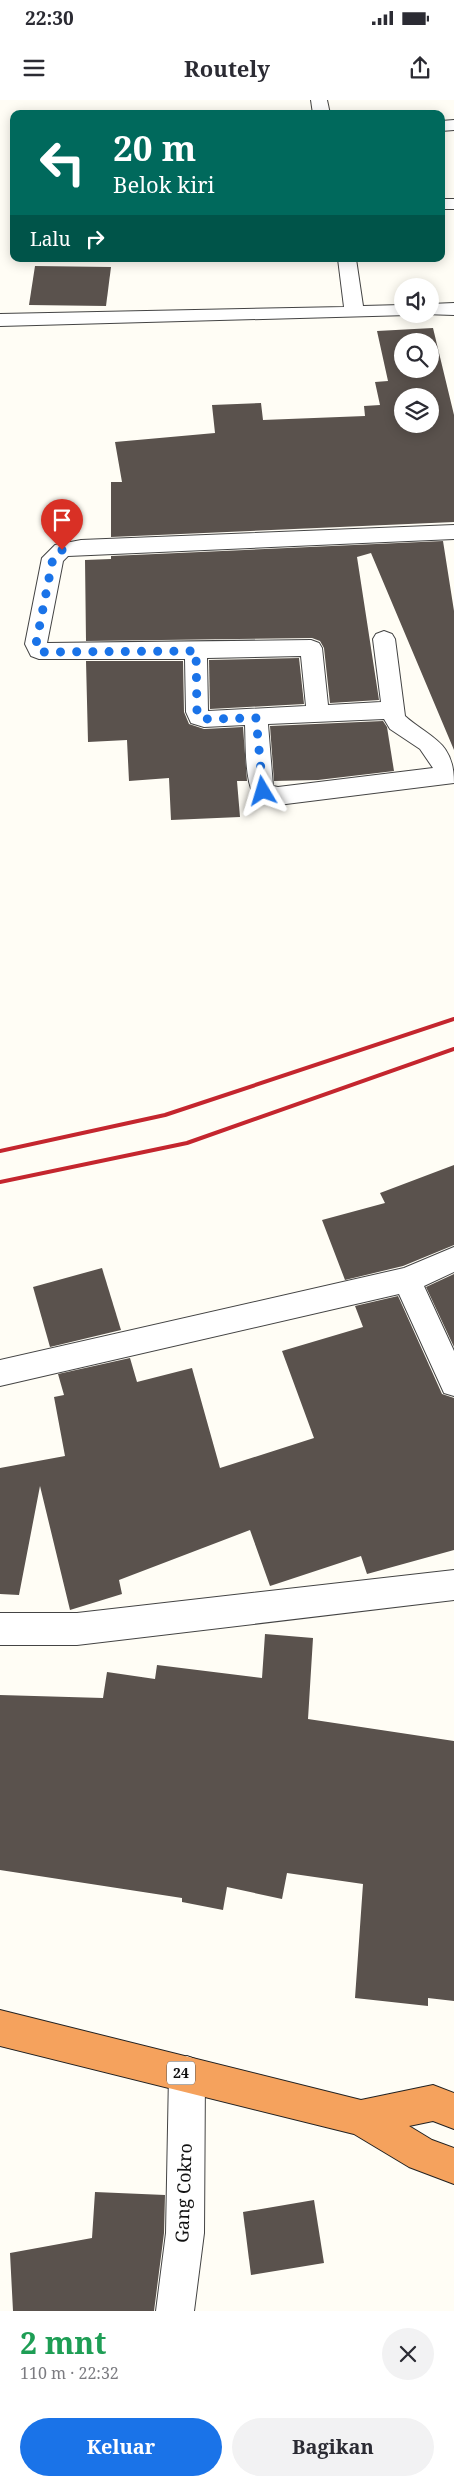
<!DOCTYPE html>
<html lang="id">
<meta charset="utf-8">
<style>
body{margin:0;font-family:"Noto Serif",serif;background:#f2f2f3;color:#2b2b33;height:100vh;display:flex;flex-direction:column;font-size:19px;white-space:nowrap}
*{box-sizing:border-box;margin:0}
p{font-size:16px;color:#7c7c81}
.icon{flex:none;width:28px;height:28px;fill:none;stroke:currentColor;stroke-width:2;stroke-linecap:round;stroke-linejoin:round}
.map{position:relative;height:2211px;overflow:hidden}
.side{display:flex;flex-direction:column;background:#fff;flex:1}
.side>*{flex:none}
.hud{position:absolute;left:10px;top:10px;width:435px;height:152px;border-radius:10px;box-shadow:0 2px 12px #0003;background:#00695c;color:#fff;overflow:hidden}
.fabs{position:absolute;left:394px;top:178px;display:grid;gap:10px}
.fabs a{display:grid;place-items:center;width:45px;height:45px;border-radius:50%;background:#fff;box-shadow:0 2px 12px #0003;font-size:25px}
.pin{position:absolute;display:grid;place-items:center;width:42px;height:42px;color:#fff;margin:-51px -21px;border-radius:50% 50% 50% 0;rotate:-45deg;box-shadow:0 0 5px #0007}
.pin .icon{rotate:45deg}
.me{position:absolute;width:55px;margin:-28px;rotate:353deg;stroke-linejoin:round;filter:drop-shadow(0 0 4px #0008)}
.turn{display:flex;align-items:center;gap:18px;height:105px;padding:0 20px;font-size:22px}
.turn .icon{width:65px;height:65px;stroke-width:2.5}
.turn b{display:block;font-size:35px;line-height:42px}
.then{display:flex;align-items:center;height:48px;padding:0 20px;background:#0003;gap:10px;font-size:19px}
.round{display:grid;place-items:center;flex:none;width:52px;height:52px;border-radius:26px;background:#f2f2f3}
.summary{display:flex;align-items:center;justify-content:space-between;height:85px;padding:0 20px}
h1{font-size:30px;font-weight:700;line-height:38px;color:#1e9e55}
.action{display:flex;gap:10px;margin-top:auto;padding:10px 20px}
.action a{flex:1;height:58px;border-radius:30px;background:#1a73e8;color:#fff;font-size:20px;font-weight:700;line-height:58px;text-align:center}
.action a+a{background:#f2f2f3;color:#2b2b33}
.status{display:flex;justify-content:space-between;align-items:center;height:35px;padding:0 25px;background:#fff;direction:ltr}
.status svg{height:14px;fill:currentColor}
header{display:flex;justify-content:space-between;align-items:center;height:65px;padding:0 20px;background:#fff;font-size:22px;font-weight:700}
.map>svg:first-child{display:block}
.building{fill:#5a524d;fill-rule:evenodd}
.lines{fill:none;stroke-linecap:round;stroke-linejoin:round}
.street-casing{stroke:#444;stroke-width:2}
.highway-casing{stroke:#222;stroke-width:2}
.street{fill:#fff;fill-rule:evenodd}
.highway{fill:#f5a25d;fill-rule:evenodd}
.rail{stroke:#c4262e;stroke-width:4}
.route{stroke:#1a73e8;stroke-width:9;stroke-dasharray:0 16.2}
.labels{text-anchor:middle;stroke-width:5;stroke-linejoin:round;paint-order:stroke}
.shield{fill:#fff;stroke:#585858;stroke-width:1}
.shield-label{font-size:14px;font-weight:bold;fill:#111}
.near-street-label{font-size:18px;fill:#111;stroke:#fff}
</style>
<div class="status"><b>22:30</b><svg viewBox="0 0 49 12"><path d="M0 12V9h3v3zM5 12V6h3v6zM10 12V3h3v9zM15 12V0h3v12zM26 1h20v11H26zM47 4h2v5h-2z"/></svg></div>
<header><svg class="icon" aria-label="menu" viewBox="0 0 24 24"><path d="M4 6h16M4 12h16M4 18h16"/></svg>Routely<svg class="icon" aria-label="share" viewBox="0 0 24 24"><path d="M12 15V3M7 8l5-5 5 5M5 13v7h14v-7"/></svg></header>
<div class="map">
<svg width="454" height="2211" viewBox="0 0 454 2211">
<rect width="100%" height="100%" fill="#fffdf5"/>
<g class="building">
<path d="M35,166L111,167L106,206L29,205Z"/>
<path d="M433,228L454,315V422L111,437V382H122L115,342L215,333L212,305L261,303L263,320L365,316L364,306L380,305L375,282L388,281L377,231ZM402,241H430V269H402ZM402,296H430V324H402Z"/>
<path d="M443,441L454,511V650L371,453L357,457L379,600L330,603L324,548L320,541L312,538L86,541L85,460L111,459V456Z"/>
<path d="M299,558L304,604L210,609L209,560Z"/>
<path d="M86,561H183L184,612L189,624L204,629L243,627L247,681H237L240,717L171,720L169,678L129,681L127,640L88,642Z"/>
<path d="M383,621L387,627L394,671L318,680L274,681L270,626Z"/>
<path d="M454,1065V1145L403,1166L345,1180L322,1120L385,1103L380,1093Z"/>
<path d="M102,1168L121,1230L50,1247L33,1187Z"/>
<path d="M454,1174V1247L426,1187Z"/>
<path d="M398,1196L442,1294L454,1298V1450L367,1474L361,1456L270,1486L250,1430L119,1480L122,1494L70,1510L40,1386L19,1495L0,1494V1368L65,1356L54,1297L64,1295L58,1274L130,1258L137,1282L192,1268L220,1368L314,1338L282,1251L363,1227L355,1206Z"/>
<path d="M265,1534L313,1538L308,1619L454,1641V1901L428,1898V1906L355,1898L363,1784L287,1773L282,1799L227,1787L223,1810L182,1802V1798L0,1770V1595L103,1598L107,1572L155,1579L157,1565L262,1578Z"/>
<path d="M95,2092L165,2095L164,2133L154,2211H13L10,2153L92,2138Z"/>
<path d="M314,2100L324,2163L251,2175L243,2112Z"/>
</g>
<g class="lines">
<defs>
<g id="street">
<path d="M311,0H327L330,14H313Z"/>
<path d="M454,20V30L441,31V21Z"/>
<rect x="441" y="99" width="13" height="10"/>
<path d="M338,159H356L363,206L402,205V214L409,215L0,226V214L344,207Z"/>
<path d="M454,203V215L423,214H430V204Z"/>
<path d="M454,425V439L68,456L63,461L47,543L311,540L319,543L322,548L328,605L381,602L373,539L376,534L384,531L392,534L395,539L405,616C431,639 454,641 454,683L278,705C272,704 264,703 258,699C244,690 246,642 245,625L204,627L191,623L186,612L185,559H39L31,556L25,544L42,458L55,445L81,440ZM301,556L306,606L208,611L207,558ZM384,619L390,629L420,649L433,668L278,687L273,686L268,624Z"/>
<path d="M454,1147V1172L424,1186L454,1251V1296L444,1293L399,1194L0,1286V1260L404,1168Z"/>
<path d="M454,1470V1500L77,1545H0V1513H77Z"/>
<path d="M187,1956L200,1961L205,1974L204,2133L194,2211H156L166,2133L169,1974L174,1961Z"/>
</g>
<path id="highway" d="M0,1910L361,2000L433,1985L454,1993V2029L433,2021L409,2026L432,2040L454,2048V2084L409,2067L354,2034L0,1946Z"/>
</defs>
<use href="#street" class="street-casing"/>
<use href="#highway" class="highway-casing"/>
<use href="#street" class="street"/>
<use href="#highway" class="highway"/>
<g class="rail">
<path d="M0,1051L165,1015L454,919"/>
<path d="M0,1082L187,1043L454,949"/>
</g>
</g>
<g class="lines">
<path class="route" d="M62,450L53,458L36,544L37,550L43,552L196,551L197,612L199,617L204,619L256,618L263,691"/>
</g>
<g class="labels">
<rect class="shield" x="167" y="1961.5" width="28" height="23" rx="4"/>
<g class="shield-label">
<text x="181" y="1978">24</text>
</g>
<g class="near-street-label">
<text transform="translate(184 2093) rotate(-88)" y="6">Gang Cokro</text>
</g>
</g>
</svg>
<div class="fabs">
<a><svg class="icon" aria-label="sound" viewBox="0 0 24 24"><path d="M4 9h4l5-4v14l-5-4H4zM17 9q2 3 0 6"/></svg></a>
<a><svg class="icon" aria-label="search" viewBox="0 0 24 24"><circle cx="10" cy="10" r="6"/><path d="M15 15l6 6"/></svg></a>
<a><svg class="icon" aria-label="layers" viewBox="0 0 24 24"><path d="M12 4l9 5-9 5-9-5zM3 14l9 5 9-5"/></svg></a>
</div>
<div class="pin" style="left:62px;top:450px;background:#d93025"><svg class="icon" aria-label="arrive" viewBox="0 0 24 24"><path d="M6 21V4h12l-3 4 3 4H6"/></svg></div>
<svg class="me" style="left:263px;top:691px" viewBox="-20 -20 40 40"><path d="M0-17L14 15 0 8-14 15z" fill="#1a73e8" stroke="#fff" stroke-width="4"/></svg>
<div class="hud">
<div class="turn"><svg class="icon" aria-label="left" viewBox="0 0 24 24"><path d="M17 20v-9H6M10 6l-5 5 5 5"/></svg><div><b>20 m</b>Belok kiri</div></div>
<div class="then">Lalu<svg class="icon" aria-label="right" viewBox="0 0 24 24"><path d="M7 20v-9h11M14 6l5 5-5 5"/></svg></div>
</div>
</div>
<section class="side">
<div class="summary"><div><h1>2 mnt</h1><p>110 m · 22:32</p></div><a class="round"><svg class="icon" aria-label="close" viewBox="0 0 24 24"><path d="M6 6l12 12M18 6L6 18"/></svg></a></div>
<div class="action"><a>Keluar</a><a>Bagikan</a></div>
</section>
